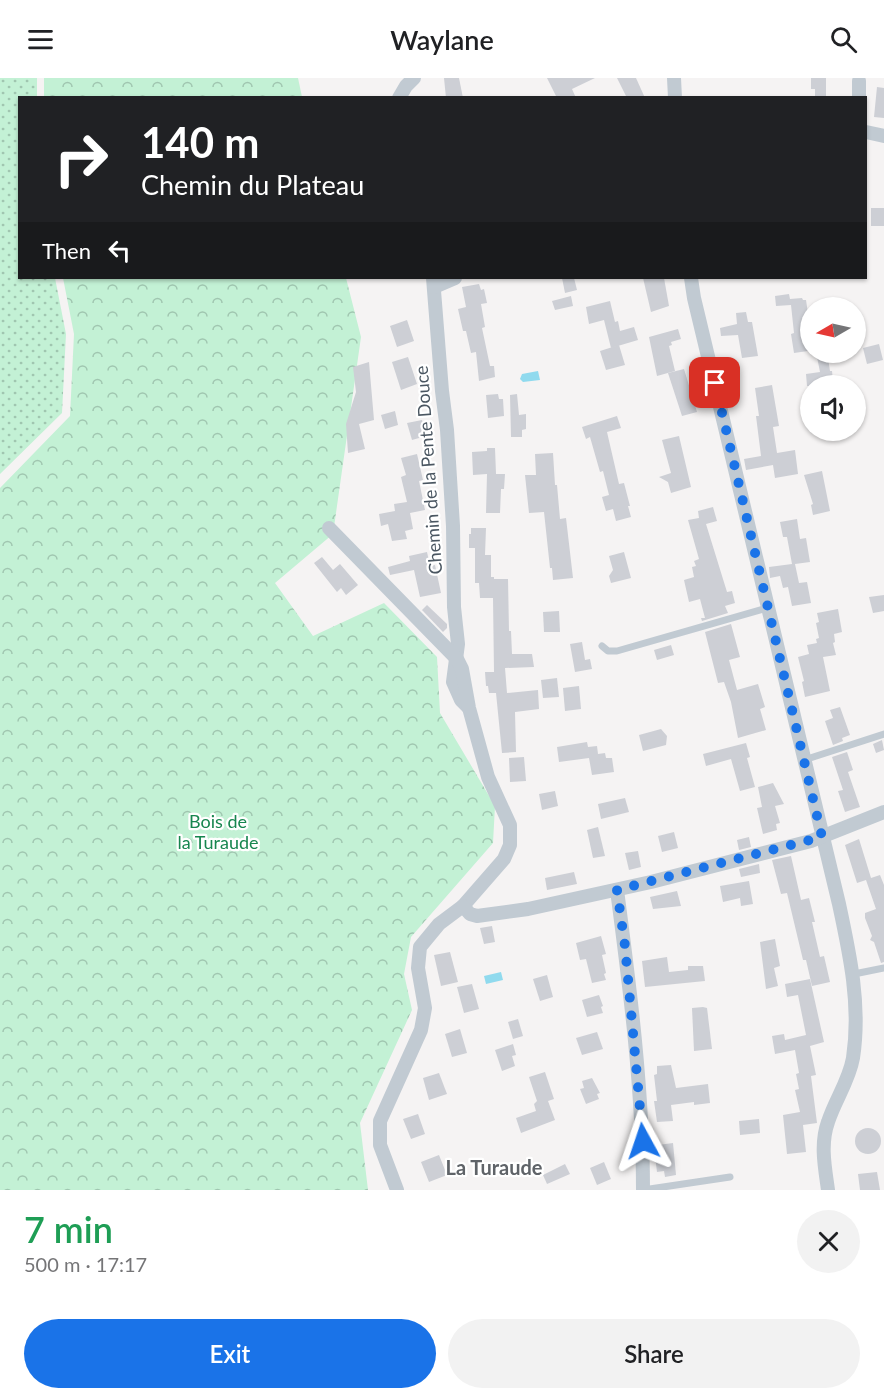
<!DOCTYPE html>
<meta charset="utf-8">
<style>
body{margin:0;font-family:Lato,sans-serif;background:#f2f2f2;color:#202124;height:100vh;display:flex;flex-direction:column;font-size:22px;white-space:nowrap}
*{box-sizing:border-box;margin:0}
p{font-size:20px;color:#757577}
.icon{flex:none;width:33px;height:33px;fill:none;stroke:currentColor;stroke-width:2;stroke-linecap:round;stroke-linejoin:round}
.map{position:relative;height:1112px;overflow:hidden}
.panel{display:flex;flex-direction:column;background:#fff;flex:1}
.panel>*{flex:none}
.hud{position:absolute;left:18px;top:18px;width:849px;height:183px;border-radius:0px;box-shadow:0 2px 4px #0004;background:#202124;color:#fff;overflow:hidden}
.needle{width:39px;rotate:261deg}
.controls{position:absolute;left:800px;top:219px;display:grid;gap:12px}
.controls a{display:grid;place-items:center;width:66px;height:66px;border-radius:50%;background:#fff;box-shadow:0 2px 4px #0004;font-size:30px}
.pin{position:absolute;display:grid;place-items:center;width:51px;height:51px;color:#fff;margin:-26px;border-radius:12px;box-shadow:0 3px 9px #0006}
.me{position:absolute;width:66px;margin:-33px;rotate:355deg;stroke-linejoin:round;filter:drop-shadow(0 0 4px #0008)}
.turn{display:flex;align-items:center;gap:21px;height:126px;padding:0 24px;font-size:27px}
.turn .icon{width:78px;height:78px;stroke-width:2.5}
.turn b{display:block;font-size:42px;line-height:51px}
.then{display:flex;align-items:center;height:57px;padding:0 24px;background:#0003;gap:12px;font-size:22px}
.round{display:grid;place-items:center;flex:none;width:63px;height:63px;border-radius:32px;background:#f2f2f2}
.head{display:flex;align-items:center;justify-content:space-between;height:102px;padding:0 24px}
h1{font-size:36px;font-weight:600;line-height:45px;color:#1e9e55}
.action{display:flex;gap:12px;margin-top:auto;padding:12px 24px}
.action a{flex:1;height:69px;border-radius:36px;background:#1a73e8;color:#fff;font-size:24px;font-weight:600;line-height:69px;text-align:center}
.action a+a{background:#f2f2f2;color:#202124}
header{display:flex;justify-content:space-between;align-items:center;height:78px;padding:0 24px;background:#fff;font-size:27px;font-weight:600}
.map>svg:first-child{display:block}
.grass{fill:url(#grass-dots)}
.forest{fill:url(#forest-crowns)}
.water{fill:#90daee}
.building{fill:#cdcfd5}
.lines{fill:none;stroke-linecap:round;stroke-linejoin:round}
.service{stroke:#c1cad2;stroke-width:7}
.minor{stroke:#c1cad2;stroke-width:14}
.route{stroke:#1a73e8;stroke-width:10;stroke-dasharray:0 18}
.labels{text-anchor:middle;stroke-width:4.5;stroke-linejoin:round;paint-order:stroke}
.street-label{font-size:18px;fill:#4a5661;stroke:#fff}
.park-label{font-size:18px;fill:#17864f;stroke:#fff}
.neighbourhood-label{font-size:20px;font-weight:bold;fill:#5f6368;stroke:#fff}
</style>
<header><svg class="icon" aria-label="menu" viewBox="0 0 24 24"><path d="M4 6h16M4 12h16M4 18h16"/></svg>Waylane<svg class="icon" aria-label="search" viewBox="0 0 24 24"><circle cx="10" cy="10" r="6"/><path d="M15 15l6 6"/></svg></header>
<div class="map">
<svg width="884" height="1112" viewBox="0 0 884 1112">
<defs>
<pattern id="grass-dots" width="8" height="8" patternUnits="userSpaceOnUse" patternTransform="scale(1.5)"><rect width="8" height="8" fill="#c3f1d5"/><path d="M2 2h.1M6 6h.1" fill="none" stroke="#a0c6b0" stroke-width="1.8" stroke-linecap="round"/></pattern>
<pattern id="forest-crowns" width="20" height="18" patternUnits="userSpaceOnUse" patternTransform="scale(1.5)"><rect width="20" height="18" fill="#c3f1d5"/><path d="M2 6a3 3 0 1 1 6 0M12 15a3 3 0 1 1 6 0" fill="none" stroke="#a0c6b0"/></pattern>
</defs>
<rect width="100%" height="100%" fill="#f5f3f3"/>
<path class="grass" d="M0,0H37V19L20,20V200H55L66,256L62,335L0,396Z"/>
<g class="forest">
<path d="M44,0H298L302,19H44Z"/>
<path d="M63,200H346L361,259L333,456L275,505L313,558L384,525L437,579L440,635L495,728L493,765L411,859L404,896L412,932L360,1045L368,1112H0V410L70,338L74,256Z"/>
</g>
<g class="water">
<path d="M538,293L540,302L523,304L520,301L522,296Z"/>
<path d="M501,894L503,902L486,906L484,898Z"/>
</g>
<g class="building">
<path d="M444,0H459L463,20H446Z"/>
<path d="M547,0H595L572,11L576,20H557Z"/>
<path d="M617,0H636L645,20H627Z"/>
<path d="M811,0H826V20H815V11H811Z"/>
<path d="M877,9L884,10V40L874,39Z"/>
<rect x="871" y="130" width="13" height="18"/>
<path d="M562,200H574L577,212L565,215Z"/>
<path d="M643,200H664L669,228L651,234Z"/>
<path d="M479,206L481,212L484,211L487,225L481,226L485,249L482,250L490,288H494L495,299L479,303L476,274L471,275L466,253H463L458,231L466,229L462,209Z"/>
<path d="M789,216L790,221L802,220L803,222H806L809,242L804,243L808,273L794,275L791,256L794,255L791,227L776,228L775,218Z"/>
<path d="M571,218L573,228L555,232L552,223Z"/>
<path d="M610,223L615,244L618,243L620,253L634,249L638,262L611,270L604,242L589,246L586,229Z"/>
<path d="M746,234L748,244H752L758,278L742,280L738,257L721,258L720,250L737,246L736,235Z"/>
<path d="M407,242L414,263L397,269L390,248Z"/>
<path d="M678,251L681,261L671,264L672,267L669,268L675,293L657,298L649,259Z"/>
<path d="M879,266L883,282L867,286L863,270Z"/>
<path d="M619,267L625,287L606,292L600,273Z"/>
<path d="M816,274H827L830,293H832L833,303L824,304L825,308H807L806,296L820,294Z"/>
<path d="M408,279L417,306L401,312L392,284Z"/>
<path d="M369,284L374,342L359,346L365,371L348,375L346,346L356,314L353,289Z"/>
<path d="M684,291L697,334L682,338L668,295Z"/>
<path d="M772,307L779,348L773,349L777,375L795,372L798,396L775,400L773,387L746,392L744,381L761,378L756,338H759L755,310Z"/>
<path d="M498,316L499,321H503L504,338L488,340L486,317Z"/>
<path d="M517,316L519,337L526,336V351L522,352V359H511L510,317Z"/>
<path d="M395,333L398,347L385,351L381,337Z"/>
<path d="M617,338L621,350L607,354L619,406L624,405L630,428H628L631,439L616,443L613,431L606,433L602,419L609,417L603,393L600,394L590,359L586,361L582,349Z"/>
<path d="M422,342L426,358L412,362L407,345Z"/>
<path d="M679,358L691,409L671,415L668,404L659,399L671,395L662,362Z"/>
<path d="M487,370H495L496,396H505L504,411H501L500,435H486L487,396L473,397L472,374L487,373Z"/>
<path d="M553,375L555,407H557L560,441L566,440L573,500L553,502L552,490H550L544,434L529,435L525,397H536L535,376Z"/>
<path d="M417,376L423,402L419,403L425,432L410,435L413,451L405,453L407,461L392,463L388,446L381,448L379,436L395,433L394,426L407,424L401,399L406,397L401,380Z"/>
<path d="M822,393L830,433L813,437L811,427L813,426L804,397Z"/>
<path d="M713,429L717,443L706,446L727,514L732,513L735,525L725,528L728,535L702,543L701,540H705L700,521L689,524L684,502L694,499L692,489L696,488L694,483L699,481L688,442L699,440L698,433Z"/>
<path d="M797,441L800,461L806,460L810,484L795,486L799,505L807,504L811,525L792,528L788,509L783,510L780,498L770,500L769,489L792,486L787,459H783L780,444Z"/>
<path d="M471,450H486L485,477H491V499H494V501H508L509,553H511L512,576H532L534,589L505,590L507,615L538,612L539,631L515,634L516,674L502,675L496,615H489L488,608H486L485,594H494L493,520H480L479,505H475V470H469V456H471Z"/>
<path d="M427,474L430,488L435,487L441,515L420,519L414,492L390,497L388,489L410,483L409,478Z"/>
<path d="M624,474L631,500L611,505L609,498L613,492L609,478Z"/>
<path d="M322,479L333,492L340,486L358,507L346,517L341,510L337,514L314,485Z"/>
<path d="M884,517V533L873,535L869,519Z"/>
<path d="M427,527L447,546V550L443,554L422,532Z"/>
<path d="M838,531L842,554L834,556L835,564L833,565L836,577L823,579L830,613L805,619L802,604L804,603L798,579L809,576L807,567L817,565L816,561L819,560L816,545L819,544L817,535Z"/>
<path d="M559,533L560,554H544L543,534Z"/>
<path d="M731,546L740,579L729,582L737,612L758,606L765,629L760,631L766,652L738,660L731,624L724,604L718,605L705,554Z"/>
<path d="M582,564L585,582L590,581L592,591L575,594L570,566Z"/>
<path d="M671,567L674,577L657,582L654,572Z"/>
<path d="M557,600L559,619L543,620L541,602Z"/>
<path d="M579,608L581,631L565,633L563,610Z"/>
<path d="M840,629L850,657L842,660L843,663L833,667L825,643L833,640L830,632Z"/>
<path d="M661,651L667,658L666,667L643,673L639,657Z"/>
<path d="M882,662L884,672L876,675L873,666Z"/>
<path d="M587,664L588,669L597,668L598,676L605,675L606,680H612L614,694L592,697L589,680L559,684L557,669Z"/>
<path d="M746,665L750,679L747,680L755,709L740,713L731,681L706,688L703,676Z"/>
<path d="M847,674L853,692L848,694L860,729L845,734L838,713L843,712L832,679Z"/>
<path d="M524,679L526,703L510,704L509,680Z"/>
<path d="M773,705L784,726L775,728L780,745L776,746L777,752L763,756L757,730L762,729L758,709Z"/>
<path d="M555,713L558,728L542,732L539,716Z"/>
<path d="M625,720L629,734L601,741L598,726Z"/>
<path d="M598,749L605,778L593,780L587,752Z"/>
<path d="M674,754L678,770L662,774L658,758Z"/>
<path d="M749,759L751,769L739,772L737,762Z"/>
<path d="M859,761L871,800L880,797L884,807V884L881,885L874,864L870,862L872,858L865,840V835L876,831L866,802L857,805L845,767Z"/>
<path d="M638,773L641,789L629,792L625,775Z"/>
<path d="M791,778L801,822L809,820L815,844H812L820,879L824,878L830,904L812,908L806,882H803L787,815L781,816L772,782Z"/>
<path d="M759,786L760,795L741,799L739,791Z"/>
<path d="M574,794L577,806L547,812L545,800Z"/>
<path d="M749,803L753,826L741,828L740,820L723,824L720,808Z"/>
<path d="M677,813L681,828L653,831L650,819Z"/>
<path d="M492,848L495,864L484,866L480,850Z"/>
<path d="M601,858L606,876L602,877L606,895L604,896L606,902L592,905L586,881L580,882L576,865Z"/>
<path d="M775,861L780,888L774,890L778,908L766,911L760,864Z"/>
<path d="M450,874L458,904L441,908L434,877Z"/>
<path d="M667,879L669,894L688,892V888H703L705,903L645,909L642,883Z"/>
<path d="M547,897L553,919L540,923L533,901Z"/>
<path d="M810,901L824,964L810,968L816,997L811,998L817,1045L803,1047L806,1074L787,1076L783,1037L800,1034L795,1012L799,1011L796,996L799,995L795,972L775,976L772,958L784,956L785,962L806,957L798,917L787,919L785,906Z"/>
<path d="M472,906L479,931L464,935L457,909Z"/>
<path d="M599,917L603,928L601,929L603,935L587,939L582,922Z"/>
<path d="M703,929L707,930L712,971L694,973L692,930Z"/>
<path d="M518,941L523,958L513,961L508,944Z"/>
<path d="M460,951L467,975L452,979L445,956Z"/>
<path d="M597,954L603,971L582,977L576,960Z"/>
<path d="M513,966L516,977L512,978L515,988L502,993L495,972Z"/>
<path d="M671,987L676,1010L708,1006L710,1025L694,1027V1024L671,1027L673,1043L657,1044L654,1023H657L654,997L657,996V988Z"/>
<path d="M545,994L554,1021L548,1023L555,1042L521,1055L516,1040L536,1033L534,1026L537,1023L529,999Z"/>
<path d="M439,995L447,1016L429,1022L423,1000Z"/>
<path d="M592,1000L600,1015L597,1016L599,1021L586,1026L580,1011L584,1010L582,1003Z"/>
<path d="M418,1036L425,1056L411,1061L403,1041Z"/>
<path d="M759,1041L760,1055L740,1057L739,1043Z"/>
<circle cx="868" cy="1063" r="13"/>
<path d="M673,1065L676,1097L665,1099L664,1093L657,1094L655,1078L659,1077L658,1067Z"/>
<path d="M439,1077L447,1097L429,1104L421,1084Z"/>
<path d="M604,1084L611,1101L597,1107L590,1090Z"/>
<path d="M565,1086L570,1096L547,1106L543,1097Z"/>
<path d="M877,1094L880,1112H860L858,1096Z"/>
</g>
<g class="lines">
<g class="service">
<path d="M602,568L608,573H617L767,530"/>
<path d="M804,682L884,656"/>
<path d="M854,896L884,890"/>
<path d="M643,1112L730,1099"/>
</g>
<g class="minor">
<path d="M674,0L675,20"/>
<path d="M399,20L406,8L414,0"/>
<path d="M859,20V3"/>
<path d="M866,54L884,58"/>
<path d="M433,200L442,313L447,352L453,448L454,529L458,566L453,604L461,622L468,629"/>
<path d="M691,200L694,220L839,826C850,877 861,928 853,980C849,1003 835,1022 828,1044C820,1066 825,1090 828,1112"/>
<path d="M434,209L455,200"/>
<path d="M329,450L457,581L462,591L469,630L488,699L510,747V767L504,781L463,828L439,846L420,869L418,890L425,930L421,952L380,1043V1067L397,1112"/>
<path d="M617,812C630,911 643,1012 643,1112"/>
<path d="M463,828L470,836L477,838L528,831L651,804L811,763L884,734"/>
</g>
</g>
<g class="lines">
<path class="route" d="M643,1063L625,868L617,812L822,759L715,305"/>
</g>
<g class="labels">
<g class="street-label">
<text transform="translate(429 392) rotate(-94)" y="6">Chemin de la Pente Douce</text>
</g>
<g class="park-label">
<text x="218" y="750">Bois de<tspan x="218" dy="21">la Turaude</tspan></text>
</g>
<g class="neighbourhood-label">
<text x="494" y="1097">La Turaude</text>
</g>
</g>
</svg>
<div class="controls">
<a><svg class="needle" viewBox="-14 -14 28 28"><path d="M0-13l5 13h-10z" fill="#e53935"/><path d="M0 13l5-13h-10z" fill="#757577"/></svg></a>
<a><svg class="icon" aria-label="sound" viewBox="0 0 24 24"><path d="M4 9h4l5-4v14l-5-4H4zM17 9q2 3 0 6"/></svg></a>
</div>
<div class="pin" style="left:715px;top:305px;background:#d93025"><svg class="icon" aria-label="arrive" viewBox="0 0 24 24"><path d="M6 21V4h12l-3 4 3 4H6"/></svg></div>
<svg class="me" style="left:643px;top:1063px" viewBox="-20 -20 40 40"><path d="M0-17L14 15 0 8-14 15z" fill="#1a73e8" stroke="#fff" stroke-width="4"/></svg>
<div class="hud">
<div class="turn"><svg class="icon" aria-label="right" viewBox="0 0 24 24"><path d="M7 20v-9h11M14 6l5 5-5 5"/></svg><div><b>140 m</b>Chemin du Plateau</div></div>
<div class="then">Then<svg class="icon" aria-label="left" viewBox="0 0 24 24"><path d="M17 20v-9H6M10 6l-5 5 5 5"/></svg></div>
</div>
</div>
<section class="panel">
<div class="head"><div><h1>7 min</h1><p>500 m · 17:17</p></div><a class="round"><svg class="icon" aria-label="close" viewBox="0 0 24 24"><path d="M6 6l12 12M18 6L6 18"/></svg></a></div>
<div class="action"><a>Exit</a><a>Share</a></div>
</section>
